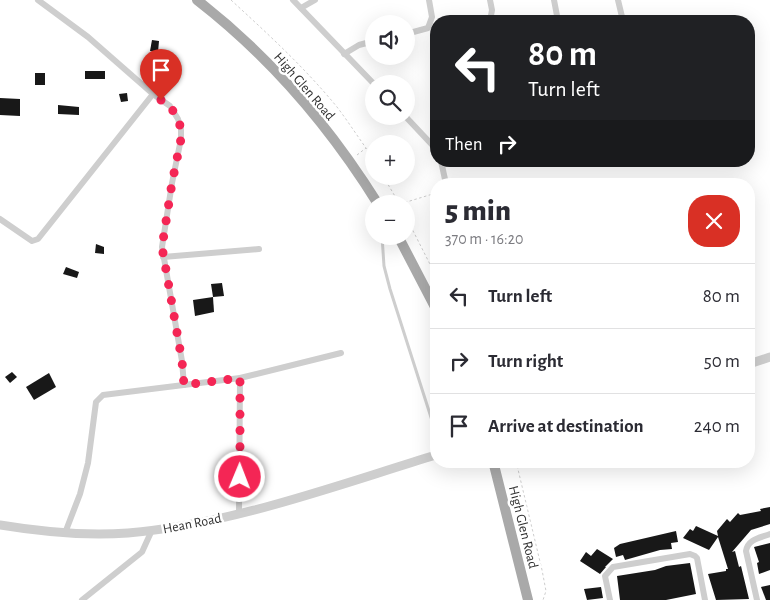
<!DOCTYPE html>
<meta charset="utf-8">
<style>
body{margin:0;font-family:"Alegreya Sans",sans-serif;background:#f2f2f3;color:#2b2b33;height:100vh;display:flex;flex-direction:column;font-size:19px;white-space:nowrap}
*{box-sizing:border-box;margin:0}
p{font-size:16px;color:#7c7c81}
.icon{flex:none;width:28px;height:28px;fill:none;stroke:currentColor;stroke-width:2;stroke-linecap:round;stroke-linejoin:round}
.map{position:relative;flex:1;overflow:hidden}
.side{position:absolute;left:430px;top:178px;width:325px;height:290px;display:flex;flex-direction:column;background:#fff;border-radius:20px;box-shadow:0 5px 20px #0002}
.side>*{flex:none}
.banner{position:absolute;left:430px;top:15px;width:325px;height:152px;border-radius:20px;box-shadow:0 5px 20px #0002;background:#202124;color:#fff;overflow:hidden}
.tools{position:absolute;left:365px;top:15px;display:grid;gap:10px}
.tools a{display:grid;place-items:center;width:50px;height:50px;border-radius:50%;background:#fff;box-shadow:0 5px 20px #0002;font-size:25px}
.pin{position:absolute;display:grid;place-items:center;width:42px;height:42px;color:#fff;margin:-51px -21px;border-radius:50% 50% 50% 0;rotate:-45deg;box-shadow:0 0 5px #0007}
.pin .icon{rotate:45deg}
.me{position:absolute;width:55px;margin:-28px;rotate:1deg;stroke-linejoin:round;filter:drop-shadow(0 0 4px #0008)}
.turn{display:flex;align-items:center;gap:18px;height:105px;padding:0 15px;font-size:22px}
.turn .icon{width:65px;height:65px;stroke-width:2.5}
.turn b{display:block;font-size:35px;line-height:42px}
.then{display:flex;align-items:center;height:48px;padding:0 15px;background:#0003;gap:10px;font-size:19px}
.round{display:grid;place-items:center;flex:none;width:52px;height:52px;border-radius:20px;background:#f2f2f3}
.head{display:flex;align-items:center;justify-content:space-between;height:85px;padding:0 15px}
h1{font-size:30px;font-weight:800;line-height:38px}
ul{padding:0;list-style:none}
li{display:flex;align-items:center;gap:15px;height:65px;padding:0 15px;border-top:1px solid #e1e1e2}
li div{flex:1}
li b{display:block;font-size:19px}
li em{font-style:normal}
.map>svg:first-child{display:block}
.building{fill:#181818}
.lines{fill:none;stroke-linecap:round;stroke-linejoin:round}
.path{stroke:#cecece;stroke-width:1;stroke-dasharray:2.5 2.5;stroke-linecap:butt}
.service{stroke:#cecece;stroke-width:3}
.minor{stroke:#cecece;stroke-width:6}
.tertiary{stroke:#cecece;stroke-width:9}
.primary{stroke:#a9a9a9;stroke-width:10}
.route{stroke:#f42655;stroke-width:9;stroke-dasharray:0 16.2}
.labels{text-anchor:middle;stroke-width:5;stroke-linejoin:round;paint-order:stroke}
.street-label{font-size:14px;fill:#313131;stroke:#fff}
</style>
<div class="map">
<svg width="770" height="600" viewBox="0 0 770 600">
<rect width="100%" height="100%" fill="#fff"/>
<g class="building">
<path d="M152,40L159,41L158,52L150,51Z"/>
<rect x="85" y="71" width="20" height="8"/>
<rect x="35" y="73" width="10" height="12"/>
<path d="M127,93L128,101L121,102L119,94Z"/>
<path d="M0,98L20,99V116L0,115Z"/>
<path d="M58,105L79,107V115L58,114Z"/>
<path d="M96,244L104,247V254L95,253Z"/>
<path d="M66,267L79,272L77,278L63,274Z"/>
<path d="M222,283L224,296L213,297L211,284Z"/>
<path d="M213,297L214,312L195,316L193,300Z"/>
<path d="M12,372L17,377L10,383L5,377Z"/>
<path d="M49,373L56,387L34,400L26,387Z"/>
<path d="M770,507V524L751,530L732,552L735,551L739,567L741,566L749,599L716,600L708,574L726,571V569H728L718,537L709,550L683,538L690,529L693,531L696,526L718,536L717,531L727,519L730,522L738,513L740,515L761,511L760,509Z"/>
<path d="M676,531L678,542L671,543L672,549L660,550L625,560L623,555L616,557L614,548L620,544Z"/>
<path d="M770,543V570L759,574L757,563L759,562L754,547Z"/>
<path d="M597,549L613,559L605,567H606L600,574L580,561L586,552L591,556Z"/>
<path d="M690,563L696,594L666,600H620L617,576L655,570L666,566Z"/>
<path d="M770,585V600H766L761,587Z"/>
<path d="M601,587L603,598L587,600L584,589Z"/>
</g>
<g class="lines">
<g class="path">
<path d="M231,0C268,34 305,68 337,107C347,120 356,134 366,148"/>
<path d="M357,155L366,148L374,161"/>
<path d="M383,176L399,203"/>
<path d="M400,204L436,193"/>
<path d="M406,217L436,276"/>
<path d="M516,461L542,570L546,591L543,600"/>
</g>
<path class="service" d="M382,236L384,266L390,289L436,433"/>
<g class="minor">
<path d="M38,0L88,37L153,94L170,106L178,119L181,129V139L172,183L162,247L182,361L184,385"/>
<path d="M293,0L374,84"/>
<path d="M554,0L558,21"/>
<path d="M618,0L623,21"/>
<path d="M301,8L315,0"/>
<path d="M490,21L492,10L490,0"/>
<path d="M406,34L428,28L432,17L429,0"/>
<path d="M344,54L359,45L374,41"/>
<path d="M405,116L436,149"/>
<path d="M441,161L446,184"/>
<path d="M0,219L32,241L38,239L153,94"/>
<path d="M163,257L259,249"/>
<path d="M239,513L240,378"/>
<path d="M65,533L80,494L88,463L96,402L103,395L240,378L341,353"/>
<path d="M82,600L142,552L152,530"/>
<path d="M610,600L605,576L613,567L690,554L695,556L697,558L705,600"/>
<path d="M757,600L746,551C748,539 760,538 770,534"/>
</g>
<g class="tertiary">
<path d="M749,364L770,357"/>
<path d="M0,525C42,532 86,536 128,533C233,524 337,485 436,455"/>
</g>
<g class="primary">
<path d="M197,0C268,55 330,127 378,204"/>
<path d="M398,236L436,309"/>
<path d="M493,461L528,600"/>
</g>
</g>
<g class="lines">
<path class="route" d="M161,100L170,106L178,119L181,129V139L172,183L162,247L182,361L184,385L240,378V477"/>
</g>
<g class="labels">
<g class="street-label">
<text transform="translate(305 86) rotate(49)" y="5">High Glen Road</text>
<text transform="translate(192 523) rotate(-11)" y="5">Hean Road</text>
<text transform="translate(524 527) rotate(76)" y="5">High Glen Road</text>
</g>
</g>
</svg>
<div class="tools">
<a><svg class="icon" aria-label="sound" viewBox="0 0 24 24"><path d="M4 9h4l5-4v14l-5-4H4zM17 9q2 3 0 6"/></svg></a>
<a><svg class="icon" aria-label="search" viewBox="0 0 24 24"><circle cx="10" cy="10" r="6"/><path d="M15 15l6 6"/></svg></a>
<a>+</a>
<a>−</a>
</div>
<div class="pin" style="left:161px;top:100px;background:#d93025"><svg class="icon" aria-label="arrive" viewBox="0 0 24 24"><path d="M6 21V4h12l-3 4 3 4H6"/></svg></div>
<svg class="me" style="left:240px;top:477px" viewBox="-20 -20 40 40"><circle r="17" fill="#f42655" stroke="#fff" stroke-width="3"/><path d="M0-11L8 9 0 5-8 9z" fill="#fff"/></svg>
<div class="banner">
<div class="turn"><svg class="icon" aria-label="left" viewBox="0 0 24 24"><path d="M17 20v-9H6M10 6l-5 5 5 5"/></svg><div><b>80 m</b>Turn left</div></div>
<div class="then">Then<svg class="icon" aria-label="right" viewBox="0 0 24 24"><path d="M7 20v-9h11M14 6l5 5-5 5"/></svg></div>
</div>
<section class="side">
<div class="head"><div><h1>5 min</h1><p>370 m · 16:20</p></div><a class="round" style="background:#d93025;color:#fff"><svg class="icon" aria-label="close" viewBox="0 0 24 24"><path d="M6 6l12 12M18 6L6 18"/></svg></a></div>
<ul>
<li><svg class="icon" aria-label="left" viewBox="0 0 24 24"><path d="M17 20v-9H6M10 6l-5 5 5 5"/></svg><div><b>Turn left</b></div><em>80 m</em></li>
<li><svg class="icon" aria-label="right" viewBox="0 0 24 24"><path d="M7 20v-9h11M14 6l5 5-5 5"/></svg><div><b>Turn right</b></div><em>50 m</em></li>
<li><svg class="icon" aria-label="arrive" viewBox="0 0 24 24"><path d="M6 21V4h12l-3 4 3 4H6"/></svg><div><b>Arrive at destination</b></div><em>240 m</em></li>
</ul>
</section>
</div>
